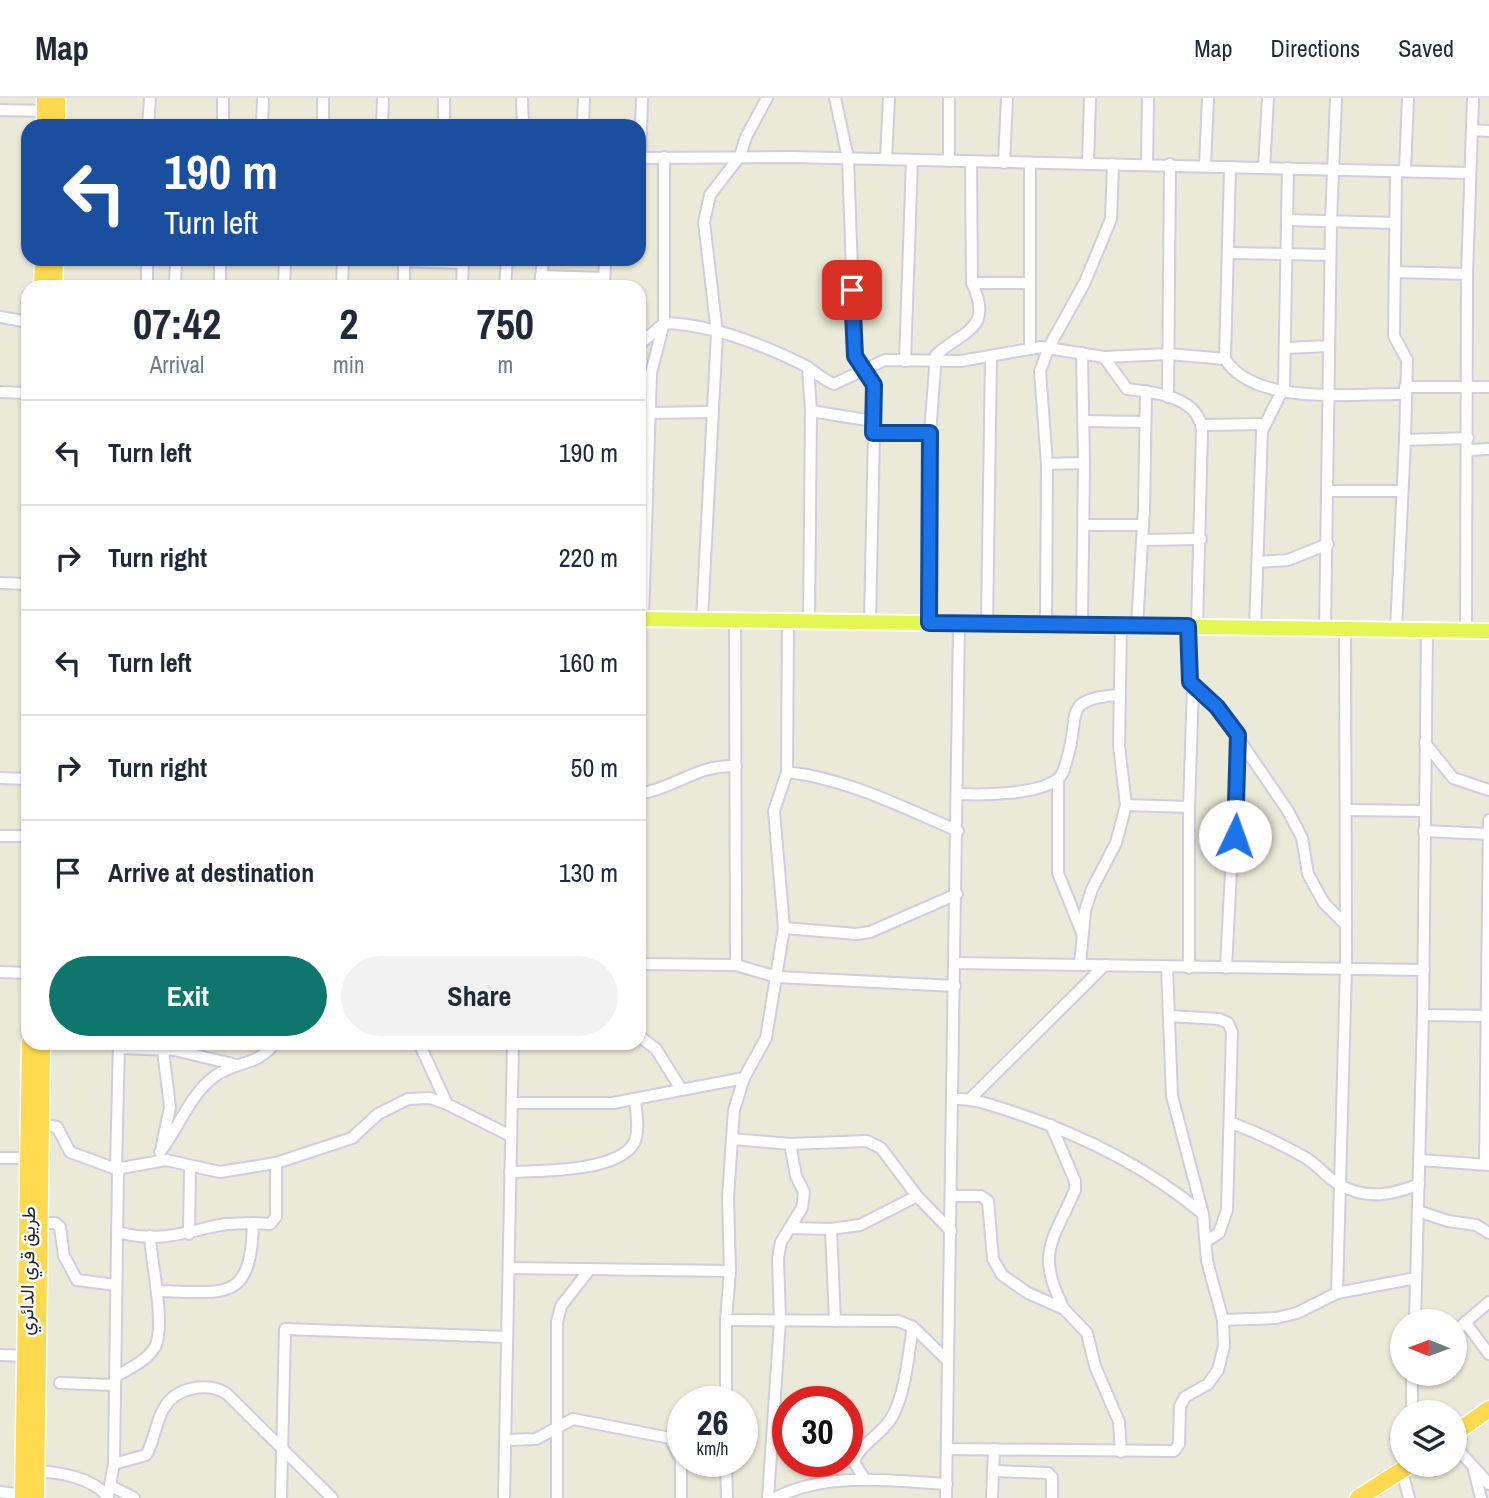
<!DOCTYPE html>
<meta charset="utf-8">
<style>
body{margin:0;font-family:"Archivo Narrow",Vazirmatn,sans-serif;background:#f2f2f3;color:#1f2937;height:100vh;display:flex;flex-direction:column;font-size:26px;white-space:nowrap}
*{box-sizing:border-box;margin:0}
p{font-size:23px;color:#747a83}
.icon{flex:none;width:38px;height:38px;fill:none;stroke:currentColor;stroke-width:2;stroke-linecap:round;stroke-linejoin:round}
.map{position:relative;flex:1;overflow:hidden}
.details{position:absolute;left:21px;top:182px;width:625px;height:770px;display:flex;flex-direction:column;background:#fff;border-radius:21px;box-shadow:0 2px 5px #0004}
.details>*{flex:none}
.guide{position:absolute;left:21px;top:21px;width:625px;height:147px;border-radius:21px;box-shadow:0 2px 5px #0004;background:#1a4fa0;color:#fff;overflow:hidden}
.needle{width:46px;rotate:271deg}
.controls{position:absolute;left:1390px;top:1211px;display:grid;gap:14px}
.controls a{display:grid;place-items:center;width:77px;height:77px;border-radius:50%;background:#fff;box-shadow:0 2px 5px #0004;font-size:35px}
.speed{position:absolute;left:667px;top:1288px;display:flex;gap:14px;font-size:35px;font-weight:700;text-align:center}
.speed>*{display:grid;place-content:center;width:91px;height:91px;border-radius:50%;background:#fff;box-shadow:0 2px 5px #0004;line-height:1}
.speed small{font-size:18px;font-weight:400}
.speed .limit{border:10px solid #d22;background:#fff;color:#111}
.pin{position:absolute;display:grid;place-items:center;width:60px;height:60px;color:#fff;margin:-30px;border-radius:14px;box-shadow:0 4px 10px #0006}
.me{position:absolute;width:77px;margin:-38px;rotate:3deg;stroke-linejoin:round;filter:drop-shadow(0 0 5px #0008)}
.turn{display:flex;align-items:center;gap:24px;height:147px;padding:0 28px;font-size:32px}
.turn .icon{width:91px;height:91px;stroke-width:2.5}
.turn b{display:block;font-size:49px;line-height:60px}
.eta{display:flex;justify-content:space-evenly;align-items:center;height:119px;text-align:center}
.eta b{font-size:42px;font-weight:800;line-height:49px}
.cta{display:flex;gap:14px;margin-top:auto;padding:14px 28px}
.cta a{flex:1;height:80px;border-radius:42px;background:#0f766e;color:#fff;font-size:28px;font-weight:800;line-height:80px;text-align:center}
.cta a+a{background:#f2f2f3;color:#1f2937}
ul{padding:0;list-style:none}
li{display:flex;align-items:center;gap:21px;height:105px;padding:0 28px;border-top:2px solid #e0e1e3}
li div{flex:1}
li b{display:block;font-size:26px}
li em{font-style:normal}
header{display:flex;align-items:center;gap:42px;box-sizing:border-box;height:98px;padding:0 35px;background:#fff;border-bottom:2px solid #e0e1e3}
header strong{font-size:33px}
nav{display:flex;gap:38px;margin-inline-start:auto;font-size:24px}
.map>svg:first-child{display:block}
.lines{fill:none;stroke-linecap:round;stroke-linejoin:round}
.minor-casing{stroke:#d0cde1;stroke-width:14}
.major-casing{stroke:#fff;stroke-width:18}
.highway-casing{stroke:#fff;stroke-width:19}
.minor{stroke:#fff;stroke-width:10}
.major{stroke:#e3f651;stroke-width:14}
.highway{stroke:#ffd94e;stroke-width:16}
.route-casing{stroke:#114b97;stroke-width:18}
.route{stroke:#1a73e8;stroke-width:12}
.labels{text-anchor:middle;stroke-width:5;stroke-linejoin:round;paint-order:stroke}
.street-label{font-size:19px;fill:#272727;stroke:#fff}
</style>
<header>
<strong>Map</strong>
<nav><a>Map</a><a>Directions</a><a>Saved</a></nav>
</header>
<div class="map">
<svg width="1489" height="1400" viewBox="0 0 1489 1400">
<rect width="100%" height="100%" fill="#ebe9d7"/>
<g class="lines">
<defs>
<g id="minor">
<path d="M522,0L523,28"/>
<path d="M835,0L848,60L855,258L875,288L870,524"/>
<path d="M0,12L45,13"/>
<path d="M148,28L150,0"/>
<path d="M223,28V0"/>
<path d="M262,28L263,0"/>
<path d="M323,28V0"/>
<path d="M382,28L383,0"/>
<path d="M444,28V0"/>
<path d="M583,28L584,0"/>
<path d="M1472,32L1489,33"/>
<path d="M639,60L791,59L1470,75"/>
<path d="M640,60L642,0"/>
<path d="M886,61L889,0"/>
<path d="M949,63V0"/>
<path d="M1004,65L1007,0"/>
<path d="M1030,65V250"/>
<path d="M1088,66L1090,0"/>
<path d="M1147,66L1148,0"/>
<path d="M1205,67L1208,0"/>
<path d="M1264,70L1268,0"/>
<path d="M1396,73L1394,238L1407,262L1405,342"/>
<path d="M1405,73L1408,0"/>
<path d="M1288,122L1395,125"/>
<path d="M1228,155L1330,157"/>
<path d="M404,163L463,165"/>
<path d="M1395,174L1467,176"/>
<path d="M541,178L604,180"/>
<path d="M972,185H1030"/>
<path d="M147,189V161"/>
<path d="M175,189L176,161"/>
<path d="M220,189V161"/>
<path d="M284,189L285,161"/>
<path d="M342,189L343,161"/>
<path d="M404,189V161"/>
<path d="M462,189L463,161"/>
<path d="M505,189L507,161"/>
<path d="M540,189L543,161"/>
<path d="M604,189L605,161"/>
<path d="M0,219L28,224"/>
<path d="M639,247L664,225C709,226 761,246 802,266C813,272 823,282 834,286L885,262L961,263L1041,249L1104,259L1169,256L1225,261C1255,309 1355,295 1405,296"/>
<path d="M1286,250L1329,248"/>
<path d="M1082,255L1084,365"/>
<path d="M1104,259L1127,291C1155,294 1200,299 1202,333L1197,528"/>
<path d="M1225,261L1230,69"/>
<path d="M905,263L912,62"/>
<path d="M808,269L811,313L809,523"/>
<path d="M1405,289H1489"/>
<path d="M0,294L28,295"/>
<path d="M1168,299L1170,66"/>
<path d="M811,313L873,323"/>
<path d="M650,315L711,314"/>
<path d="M1083,323L1145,324"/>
<path d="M1202,327L1263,326"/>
<path d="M873,335H930L929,525"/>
<path d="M930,335L936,257C963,232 994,232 972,185L971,64"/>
<path d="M1468,352L1489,351"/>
<path d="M1047,366L1084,365L1082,527"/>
<path d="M1328,393H1402"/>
<path d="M1084,427H1143"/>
<path d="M1142,442L1201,441"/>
<path d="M1259,464L1288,462L1328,446"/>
<path d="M0,485L28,486"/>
<path d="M643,521L651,275L664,225V59"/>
<path d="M702,521L717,235L704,124L710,97L740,58L746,39L767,0"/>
<path d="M735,521L736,867"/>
<path d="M987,526L991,258"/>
<path d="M1046,527L1047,366L1040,273L1049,249L1085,184L1111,121L1113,66"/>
<path d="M1137,528L1144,410L1146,293"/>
<path d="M1188,528L1189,577L1193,589L1189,709V870"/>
<path d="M1255,530L1262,333L1284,289L1288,70"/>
<path d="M1325,531L1331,124L1336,0"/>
<path d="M1396,531L1405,342L1468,340"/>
<path d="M1466,533L1467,176L1473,0"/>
<path d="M1193,589L1217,609L1288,713L1302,740L1308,776L1324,805L1346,827"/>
<path d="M1425,645L1453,680L1489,692"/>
<path d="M787,674C848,681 902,709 958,733"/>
<path d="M0,680L28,681"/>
<path d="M1058,681V775L1082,835"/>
<path d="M639,696C676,690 697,666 736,668"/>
<path d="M958,696C982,697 1040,697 1059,680C1064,675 1065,668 1067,661C1081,617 1060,601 1118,597"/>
<path d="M1126,707L1189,709"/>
<path d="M1347,712L1425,713"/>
<path d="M1424,733L1489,736"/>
<path d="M0,738H28"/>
<path d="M784,830L857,836L870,834L957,796"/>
<path d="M955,865L1424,872"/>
<path d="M639,866L736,867L777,879L955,888"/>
<path d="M1080,867L1085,813L1092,791L1116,745L1126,707L1119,648L1121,527"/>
<path d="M1226,870L1238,637"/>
<path d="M0,874L28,875"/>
<path d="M1423,917L1489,918"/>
<path d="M1169,918L1219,921L1228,925L1232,934L1227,1112L1219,1135L1208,1142"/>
<path d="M639,938L656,951L681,991"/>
<path d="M419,945L447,1006"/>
<path d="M119,950L174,952L237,967"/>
<path d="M971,1000L1105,867"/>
<path d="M953,1001C974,1000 990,1007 1010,1013C1080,1036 1146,1068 1203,1116"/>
<path d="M512,1005H613L744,980"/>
<path d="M1232,1025C1258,1035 1282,1046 1306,1060C1319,1068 1328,1081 1340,1087C1367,1102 1393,1097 1419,1086"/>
<path d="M41,1026L57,1029L70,1054L116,1071L166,1062L220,1074L276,1065L352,1040L378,1016L408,1001L430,1000L447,1006L511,1038"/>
<path d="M1051,1027L1075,1083V1092C1053,1143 1035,1155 1064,1211"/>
<path d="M732,1041L790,1046L867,1043L881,1050L917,1098L951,1133"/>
<path d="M162,1047L170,1009L163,952"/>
<path d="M160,1054C178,1031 190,996 215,978C238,962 256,969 275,945"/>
<path d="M0,1060H29"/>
<path d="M1420,1062L1489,1067"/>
<path d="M1485,1066L1489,722"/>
<path d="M116,1071L119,945"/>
<path d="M510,1074C539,1073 618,1074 634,1045C640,1033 636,1014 635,1001"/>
<path d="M951,1098H981L988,1103L993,1161L1002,1177L1028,1195L1064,1211L1087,1235L1095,1268L1119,1324L1121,1354"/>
<path d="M1418,1113L1448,1123L1476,1127L1489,1135"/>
<path d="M40,1125H55L60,1129L64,1158L77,1182L116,1187"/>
<path d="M791,1130L831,1131L860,1127L917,1098"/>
<path d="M831,1131L835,1223"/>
<path d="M118,1134C156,1145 183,1135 220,1127C236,1124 254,1125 270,1126L276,1119V1065"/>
<path d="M189,1136L190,1068"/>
<path d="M509,1170L730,1173"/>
<path d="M157,1193C225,1194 251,1206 253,1125"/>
<path d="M1337,1195L1346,869L1345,530"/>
<path d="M726,1222L898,1223L913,1229L948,1263"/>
<path d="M1223,1222L1276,1220L1297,1215L1337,1195L1416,1180"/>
<path d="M1415,1223L1423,917L1427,532"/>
<path d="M1465,1224L1489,1256"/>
<path d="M1454,1234L1489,1204"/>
<path d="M0,1257L26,1258"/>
<path d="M115,1279C128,1271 147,1263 155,1249C166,1227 151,1164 150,1138"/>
<path d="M60,1285L114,1287"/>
<path d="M726,1304V1222L730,1173L728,1099L734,1012L744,980L766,940L784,830L774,713L787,674L788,523"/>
<path d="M1412,1314V1276"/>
<path d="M506,1342L536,1341L573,1321L670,1340L681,1362V1400"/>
<path d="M1454,1347L1489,1386"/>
<path d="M947,1351L1174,1353L1179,1346L1180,1308L1185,1299L1208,1286L1218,1272L1224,1248L1223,1222L1207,1163L1203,1116L1172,998L1167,870"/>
<path d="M726,1363L727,1400"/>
<path d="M114,1366L146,1357C155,1342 155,1325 164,1310C176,1289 207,1284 226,1295L332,1400"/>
<path d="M1474,1372L1481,1400"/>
<path d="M36,1373C59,1374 95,1380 108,1400"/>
<path d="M993,1373L1048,1375L1052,1379V1400"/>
<path d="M1402,1373L1409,1400"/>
<path d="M865,1382L854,1364C860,1345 882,1337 892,1319C906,1294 908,1257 913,1229"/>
<path d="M111,1388L134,1400"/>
<path d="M0,1394L23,1397"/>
<path d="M108,1398L114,1366L118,1071"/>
<path d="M281,1400L285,1231L507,1239"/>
<path d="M504,1400L513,945"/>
<path d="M557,1400V1224L561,1208L590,1171"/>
<path d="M768,1400L780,1223L778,1160L781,1144L802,1110L804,1094L796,1078L790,1046"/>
<path d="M775,1400C828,1373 890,1383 947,1386"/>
<path d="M946,1400L959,526"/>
<path d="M992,1400L994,1351"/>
</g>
<path id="major" d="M639,521L1489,533"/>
<g id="highway">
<path d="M45,28V0"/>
<path d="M57,28V0"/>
<path d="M42,189L43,161"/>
<path d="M54,189L55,161"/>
<path d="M1454,1336L1489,1311"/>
<path d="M23,1400L30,945"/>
<path d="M36,1400L42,945"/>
<path d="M1358,1400L1410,1367"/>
</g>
</defs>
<use href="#minor" class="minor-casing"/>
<use href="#major" class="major-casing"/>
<use href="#highway" class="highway-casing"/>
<use href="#minor" class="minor"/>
<use href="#major" class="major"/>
<use href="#highway" class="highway"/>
</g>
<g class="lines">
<defs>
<path id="route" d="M852,192L855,258L874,287L873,335H930L929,525L1188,528L1190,584L1217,609L1238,637L1235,738"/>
</defs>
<use href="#route" class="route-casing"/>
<use href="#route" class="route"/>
</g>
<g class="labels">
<g class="street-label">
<text transform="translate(27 1173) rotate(-89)" y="7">طريق قري الدائري</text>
</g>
</g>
</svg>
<div class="controls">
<a><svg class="needle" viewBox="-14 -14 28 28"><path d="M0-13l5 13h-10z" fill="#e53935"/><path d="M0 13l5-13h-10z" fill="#747a83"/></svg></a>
<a><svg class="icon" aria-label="layers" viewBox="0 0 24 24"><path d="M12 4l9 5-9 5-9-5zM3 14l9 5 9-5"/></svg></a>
</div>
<div class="speed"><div>26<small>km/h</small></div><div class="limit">30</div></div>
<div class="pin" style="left:852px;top:192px;background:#d93025"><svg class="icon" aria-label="arrive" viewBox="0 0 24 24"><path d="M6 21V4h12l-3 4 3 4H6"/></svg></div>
<svg class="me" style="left:1235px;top:738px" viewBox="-20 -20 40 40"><circle r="19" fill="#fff"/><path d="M0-13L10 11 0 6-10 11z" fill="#1a73e8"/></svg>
<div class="guide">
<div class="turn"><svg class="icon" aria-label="left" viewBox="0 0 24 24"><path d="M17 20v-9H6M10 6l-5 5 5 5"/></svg><div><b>190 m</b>Turn left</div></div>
</div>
<section class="details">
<div class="eta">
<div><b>07:42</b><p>Arrival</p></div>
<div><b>2</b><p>min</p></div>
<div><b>750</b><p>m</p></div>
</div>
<ul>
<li><svg class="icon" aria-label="left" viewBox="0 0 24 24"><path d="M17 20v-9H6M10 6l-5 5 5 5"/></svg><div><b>Turn left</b></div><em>190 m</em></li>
<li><svg class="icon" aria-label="right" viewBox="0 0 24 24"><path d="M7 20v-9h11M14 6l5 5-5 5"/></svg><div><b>Turn right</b></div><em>220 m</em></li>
<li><svg class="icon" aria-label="left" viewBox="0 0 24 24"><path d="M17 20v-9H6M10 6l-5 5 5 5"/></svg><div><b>Turn left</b></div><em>160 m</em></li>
<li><svg class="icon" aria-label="right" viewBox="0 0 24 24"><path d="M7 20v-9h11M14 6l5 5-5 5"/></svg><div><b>Turn right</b></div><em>50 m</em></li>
<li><svg class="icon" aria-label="arrive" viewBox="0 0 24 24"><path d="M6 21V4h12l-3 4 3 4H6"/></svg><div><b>Arrive at destination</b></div><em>130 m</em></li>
</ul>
<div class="cta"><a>Exit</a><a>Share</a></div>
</section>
</div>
